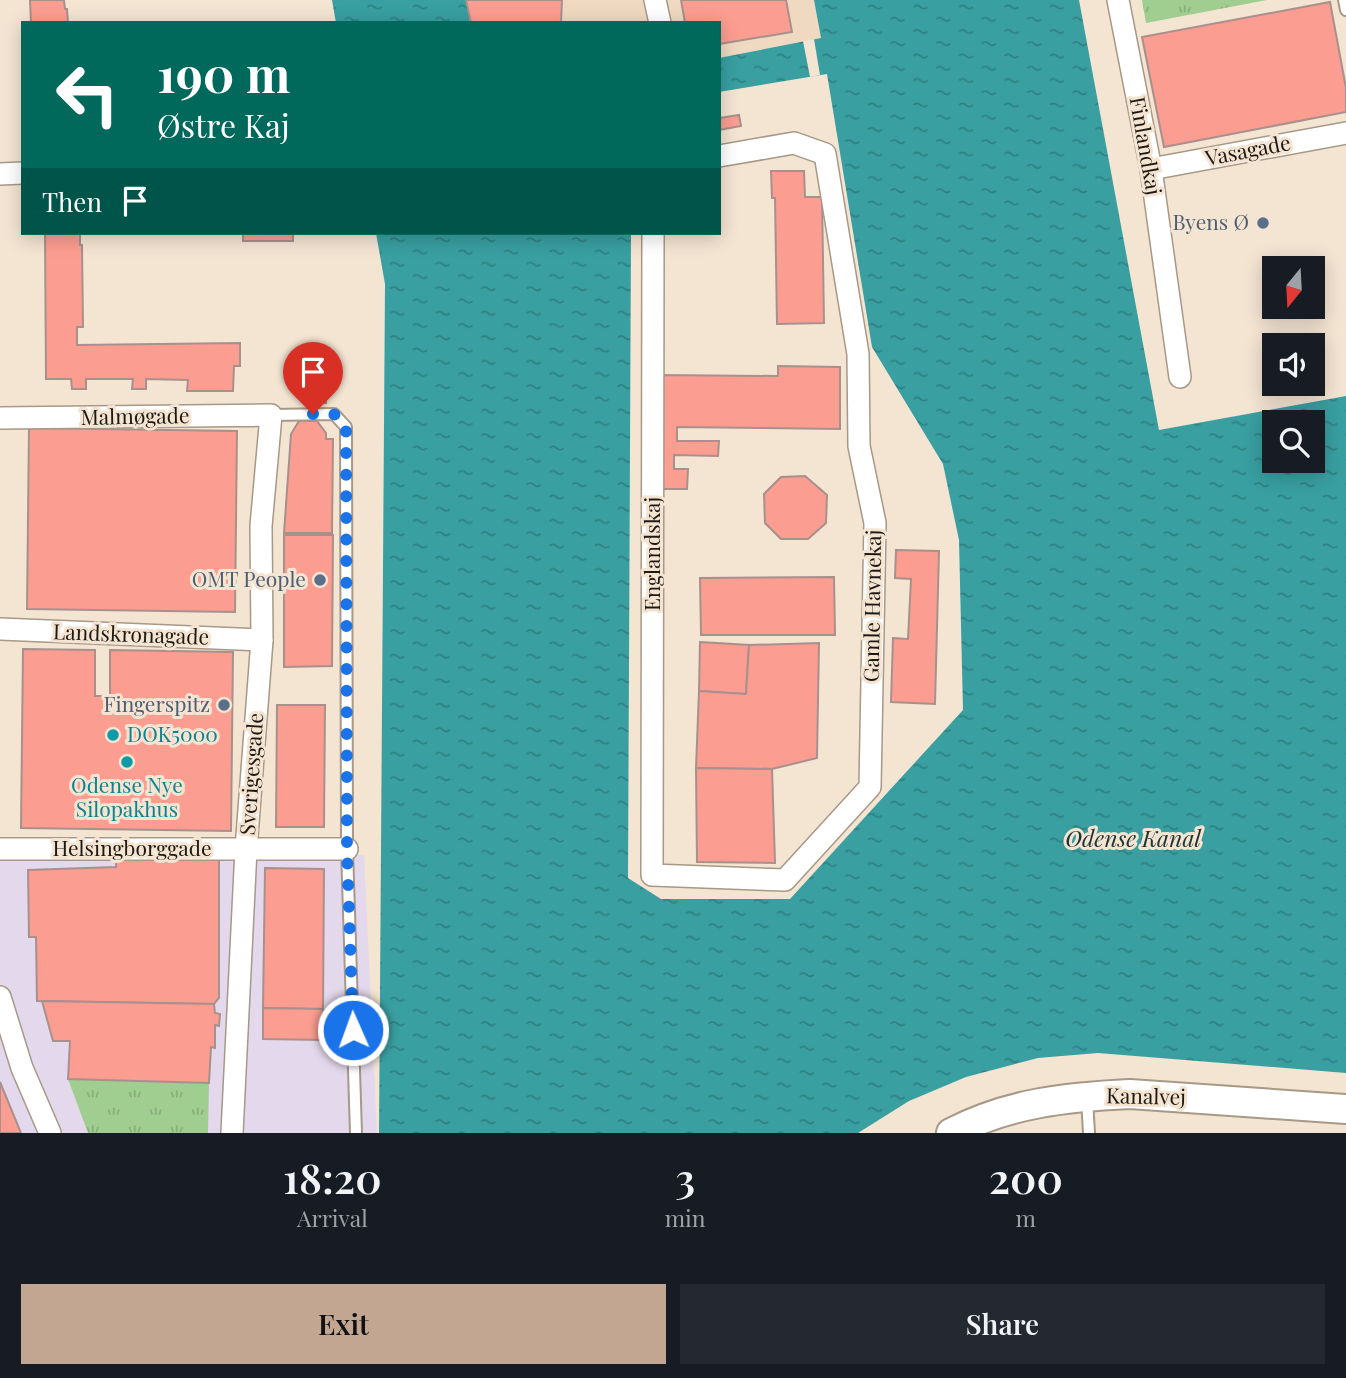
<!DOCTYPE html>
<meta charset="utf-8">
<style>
body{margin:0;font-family:"Playfair Display",serif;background:#242831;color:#f1f3f6;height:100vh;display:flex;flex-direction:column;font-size:26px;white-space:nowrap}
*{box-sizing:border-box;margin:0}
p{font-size:23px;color:#9ea1a6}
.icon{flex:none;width:38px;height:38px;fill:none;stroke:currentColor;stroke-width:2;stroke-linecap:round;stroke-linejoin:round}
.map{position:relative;height:1133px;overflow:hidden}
.details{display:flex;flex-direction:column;background:#171b24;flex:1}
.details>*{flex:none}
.top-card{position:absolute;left:21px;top:21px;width:700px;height:214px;border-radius:0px;box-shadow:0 4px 18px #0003;background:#00695c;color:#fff;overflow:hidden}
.needle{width:46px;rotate:198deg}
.tools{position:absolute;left:1262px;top:256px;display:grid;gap:14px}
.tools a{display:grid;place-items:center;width:63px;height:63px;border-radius:0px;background:#171b24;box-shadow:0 4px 18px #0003;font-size:35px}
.pin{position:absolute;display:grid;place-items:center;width:60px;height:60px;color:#fff;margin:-72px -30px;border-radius:50% 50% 50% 0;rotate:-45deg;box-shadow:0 0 7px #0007}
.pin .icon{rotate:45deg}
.me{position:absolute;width:77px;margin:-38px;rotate:358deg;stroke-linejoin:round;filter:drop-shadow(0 0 5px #0008)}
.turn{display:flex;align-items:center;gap:24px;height:147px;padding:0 21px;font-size:32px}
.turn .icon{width:91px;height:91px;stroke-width:2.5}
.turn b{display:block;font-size:49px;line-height:60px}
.then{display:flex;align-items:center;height:66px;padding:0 21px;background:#0003;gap:14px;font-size:26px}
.eta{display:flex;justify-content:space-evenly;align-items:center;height:119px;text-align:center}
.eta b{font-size:42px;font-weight:600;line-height:49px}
.primary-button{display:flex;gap:14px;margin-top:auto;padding:14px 21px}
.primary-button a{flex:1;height:80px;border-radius:0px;background:#c3a691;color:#111;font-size:28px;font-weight:600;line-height:80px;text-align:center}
.primary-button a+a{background:#242831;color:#f1f3f6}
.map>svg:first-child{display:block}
.built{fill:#efd9c1}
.industrial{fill:#e4d8ec}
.park{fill:url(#park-tufts)}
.water{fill:url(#water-ripples);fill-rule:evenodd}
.pier{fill:#f4e4d2}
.building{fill:#fc9d91;stroke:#a8908c;stroke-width:2}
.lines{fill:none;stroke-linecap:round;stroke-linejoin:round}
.lane-casing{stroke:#a79887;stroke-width:14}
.street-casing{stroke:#a79887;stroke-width:24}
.secondary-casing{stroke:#a79887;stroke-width:32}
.lane{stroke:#fff;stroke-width:10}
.street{stroke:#fff;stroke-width:21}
.secondary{stroke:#fff;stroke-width:28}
.route{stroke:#1a73e8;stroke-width:12;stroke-dasharray:0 21.6}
.service-dot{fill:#5c6f8a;stroke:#f4e4d2;stroke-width:2.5}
.culture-dot{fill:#0f9aa8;stroke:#f4e4d2;stroke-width:2.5}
.labels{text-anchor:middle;stroke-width:6;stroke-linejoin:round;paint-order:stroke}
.street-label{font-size:21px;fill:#1f1913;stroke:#f4e4d2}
.service-label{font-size:21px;fill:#4e5e75;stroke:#f4e4d2;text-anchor:end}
.culture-label{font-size:21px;fill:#0d838f;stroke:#f4e4d2;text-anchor:start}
.water-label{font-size:23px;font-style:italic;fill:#1d3435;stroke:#f4e4d2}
</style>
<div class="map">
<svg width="1346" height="1133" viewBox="0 0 1346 1133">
<defs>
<pattern id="park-tufts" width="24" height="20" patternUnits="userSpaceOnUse" patternTransform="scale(1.75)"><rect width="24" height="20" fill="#a0cd90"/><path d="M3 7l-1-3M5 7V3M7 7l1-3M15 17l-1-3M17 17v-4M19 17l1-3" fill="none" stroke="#89af7b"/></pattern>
<pattern id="water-ripples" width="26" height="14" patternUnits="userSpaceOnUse" patternTransform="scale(1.75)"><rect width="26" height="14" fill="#399fa1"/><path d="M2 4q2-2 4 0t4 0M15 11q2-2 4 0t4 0" fill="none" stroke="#2f8182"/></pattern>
</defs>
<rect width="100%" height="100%" fill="#f4e4d2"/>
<path class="built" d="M474,0H814L821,38L719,58V23H478Z"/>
<path class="industrial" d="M0,855H364L377,1133H0Z"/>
<g class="park">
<path d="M1142,0H1267L1146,23Z"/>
<path d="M68,1079L209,1083L208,1133H88Z"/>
</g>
<g class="water">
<path d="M332,0H474L478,23H336Z"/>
<path d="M814,0H1079L1159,430L1346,396V1073L1098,1053L1038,1058L966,1077L909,1101L858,1133H379L385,284L376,233H631L628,878L661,899H790L963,710L959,540L943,464L872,347L827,74L719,92V58L821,38ZM1274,422H1312V460H1274Z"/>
</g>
<path class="pier" d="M814,39L820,75L810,77L803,41Z"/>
<g class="building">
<path d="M30,0H64L65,9H67L68,23H31Z"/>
<path d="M466,0H562L561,23H471Z"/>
<path d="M681,0H786L792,32L719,44V23H685Z"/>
<path d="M1330,2L1346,88V112L1164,147L1142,37Z"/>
<path d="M739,115L741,126L719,130V118Z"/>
<path d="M771,171H804L805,197H822L824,323L777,324L775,198H772Z"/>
<path d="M45,233H80V245H82L83,327H77V345L240,343V366H234L233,391H187L188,380L146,379V389H132L133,379H86V389H72L71,379H46Z"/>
<rect x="243" y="233" width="50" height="8"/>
<path d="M778,366L840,367V429L677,427V441H719L718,456L674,455V469H688L687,489H656L657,375L778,376Z"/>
<path d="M326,386V403H305V387Z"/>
<path d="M299,421H317L326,433V439H333L332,533H284L291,434Z"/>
<path d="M29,428L237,431L235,612L27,609Z"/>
<path d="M805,476L827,495L826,523L808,539H781L765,523L764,494L781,477Z"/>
<path d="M284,535H333L332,666L284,667Z"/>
<path d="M896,550L939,551L935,704L891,702L893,638L908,639L911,579L895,578Z"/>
<path d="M834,577L835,635H701L700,578Z"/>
<path d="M700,642L749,645L746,694L699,691Z"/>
<path d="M819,643L817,758L772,769L696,768L699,691L746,694L749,645Z"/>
<path d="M23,649L95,650V696H110V650L233,652L231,831L21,828Z"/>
<path d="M277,705H325L324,827H276Z"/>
<path d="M696,768L772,769L775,863L697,862Z"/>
<path d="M116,857H219V998L214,1004L37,1001L36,937H29L28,870L116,867Z"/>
<path d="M265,868L324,869L323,1009L263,1008Z"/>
<path d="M42,1001L214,1004L215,1013L220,1014L219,1026L215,1025V1048L211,1047L209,1083L68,1079L70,1041H53Z"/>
<path d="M263,1008L323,1009V1040L263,1039Z"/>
<path d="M0,1082L21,1133H0Z"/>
</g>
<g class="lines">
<defs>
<g id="lane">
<path d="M1344,0L1346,10"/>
<path d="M271,415L334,414L346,427L347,849L356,1133"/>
<path d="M1087,1099L1089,1133"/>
</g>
<g id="street">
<path d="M655,0L660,23"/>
<path d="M1118,0L1151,169L1180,377"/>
<path d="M1151,169L1346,133"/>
<path d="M0,174L23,173"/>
<path d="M653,233L652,875L785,880L870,787L875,523L859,446L858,354L825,154L794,143L719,156"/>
<path d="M0,418L271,415L261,526L262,640L246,849L232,1133"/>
<path d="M0,629L262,640"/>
<path d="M0,849H347"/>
<path d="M0,997L22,1068L50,1133"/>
</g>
<path id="secondary" d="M951,1133C1008,1103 1067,1097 1130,1094L1346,1109"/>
</defs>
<use href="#lane" class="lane-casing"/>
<use href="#street" class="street-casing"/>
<use href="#secondary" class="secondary-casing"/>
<use href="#lane" class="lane"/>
<use href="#street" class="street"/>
<use href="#secondary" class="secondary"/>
</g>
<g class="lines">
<path class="route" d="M313,414H334L346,427L347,849L353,1030"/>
</g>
<g class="service-dot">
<circle cx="1263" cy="223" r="7"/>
<circle cx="320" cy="580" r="7"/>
<circle cx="224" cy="705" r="7"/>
</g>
<g class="culture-dot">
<circle cx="113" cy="735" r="7"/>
<circle cx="127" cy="762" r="7"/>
</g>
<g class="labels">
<g class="street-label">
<text transform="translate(1145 146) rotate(80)" y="7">Finlandkaj</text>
<text transform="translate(1248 151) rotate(-11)" y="7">Vasagade</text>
<text transform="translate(135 417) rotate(-1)" y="7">Malmøgade</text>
<text transform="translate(653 554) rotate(-90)" y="7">Englandskaj</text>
<text transform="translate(873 606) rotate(-89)" y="7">Gamle Havnekaj</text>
<text transform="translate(131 635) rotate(2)" y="7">Landskronagade</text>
<text transform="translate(252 774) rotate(-86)" y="7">Sverigesgade</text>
<text x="132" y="856">Helsingborggade</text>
<text transform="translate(1146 1097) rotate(1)" y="7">Kanalvej</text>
</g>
<g class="service-label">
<text x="1249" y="230">Byens Ø</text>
<text x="306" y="587">OMT People</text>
<text x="210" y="712">Fingerspitz</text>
</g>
<g class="culture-label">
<text x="127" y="742">DOK5000</text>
<text x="127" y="793" text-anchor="middle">Odense Nye<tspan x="127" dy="24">Silopakhus</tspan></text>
</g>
<g class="water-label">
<text x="1133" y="847">Odense Kanal</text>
</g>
</g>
</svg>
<div class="tools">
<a><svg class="needle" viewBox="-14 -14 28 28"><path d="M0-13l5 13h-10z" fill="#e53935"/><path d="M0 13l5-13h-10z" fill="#9ea1a6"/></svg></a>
<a><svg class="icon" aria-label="sound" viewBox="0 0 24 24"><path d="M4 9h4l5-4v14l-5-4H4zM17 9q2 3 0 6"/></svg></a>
<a><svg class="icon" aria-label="search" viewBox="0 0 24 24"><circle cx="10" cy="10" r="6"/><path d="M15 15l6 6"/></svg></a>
</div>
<div class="pin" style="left:313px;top:414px;background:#d93025"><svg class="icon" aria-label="arrive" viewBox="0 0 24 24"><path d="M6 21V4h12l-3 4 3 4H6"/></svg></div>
<svg class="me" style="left:353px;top:1030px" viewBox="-20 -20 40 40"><circle r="17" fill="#1a73e8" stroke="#fff" stroke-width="3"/><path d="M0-11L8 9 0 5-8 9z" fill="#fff"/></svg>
<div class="top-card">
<div class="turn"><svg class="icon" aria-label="left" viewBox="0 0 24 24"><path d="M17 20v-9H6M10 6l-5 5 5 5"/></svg><div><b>190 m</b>Østre Kaj</div></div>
<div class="then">Then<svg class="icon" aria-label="arrive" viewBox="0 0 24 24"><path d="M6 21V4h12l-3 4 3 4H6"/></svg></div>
</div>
</div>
<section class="details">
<div class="eta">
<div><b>18:20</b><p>Arrival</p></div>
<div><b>3</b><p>min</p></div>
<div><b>200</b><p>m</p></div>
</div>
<div class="primary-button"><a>Exit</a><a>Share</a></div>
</section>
